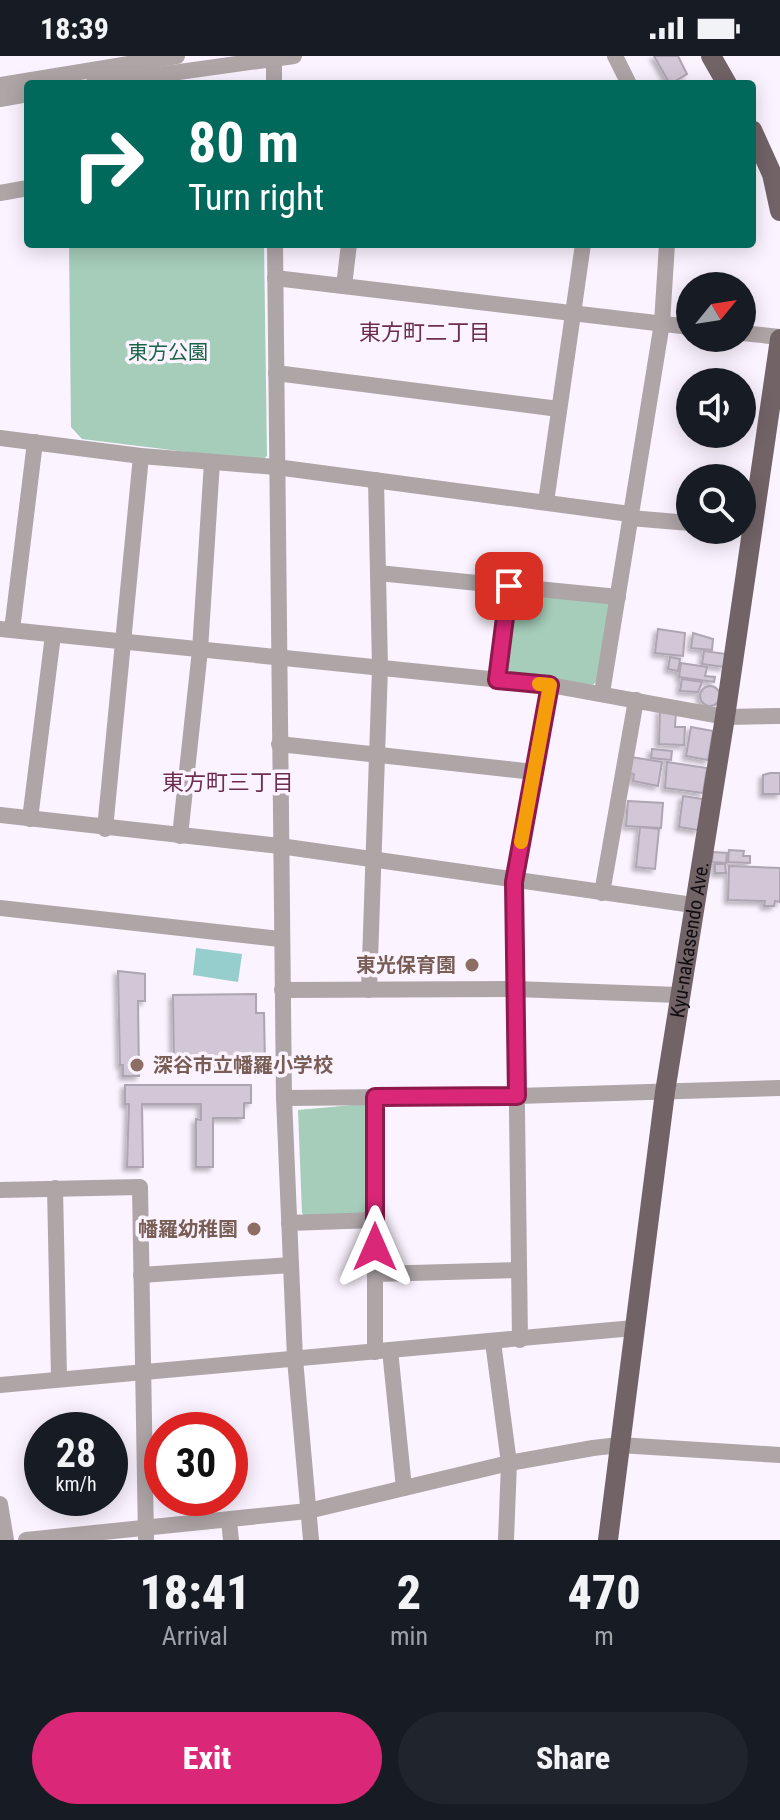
<!DOCTYPE html>
<meta charset="utf-8">
<style>
body{margin:0;font-family:"Roboto Condensed","Noto Sans JP",sans-serif;background:#20242c;color:#f1f3f6;height:100vh;display:flex;flex-direction:column;font-size:30px;white-space:nowrap}
*{box-sizing:border-box;margin:0}
p{font-size:26px;color:#9ea1a6}
.icon{flex:none;width:44px;height:44px;fill:none;stroke:currentColor;stroke-width:2;stroke-linecap:round;stroke-linejoin:round}
.map{position:relative;height:1484px;overflow:hidden}
.side{display:flex;flex-direction:column;background:#171b24;flex:1}
.side>*{flex:none}
.hud{position:absolute;left:24px;top:24px;width:732px;height:168px;border-radius:8px;box-shadow:0 4px 20px #0003;background:#00695c;color:#fff;overflow:hidden}
.needle{width:52px;rotate:60deg}
.buttons{position:absolute;left:676px;top:216px;display:grid;gap:16px}
.buttons a{display:grid;place-items:center;width:80px;height:80px;border-radius:50%;background:#171b24;box-shadow:0 4px 20px #0003;font-size:40px}
.speed{position:absolute;left:24px;top:1356px;display:flex;gap:16px;font-size:40px;font-weight:700;text-align:center}
.speed>*{display:grid;place-content:center;width:104px;height:104px;border-radius:50%;background:#171b24;box-shadow:0 4px 20px #0003;line-height:1}
.speed small{font-size:20px;font-weight:400}
.speed .limit{border:12px solid #d22;background:#fff;color:#111}
.pin{position:absolute;display:grid;place-items:center;width:68px;height:68px;color:#fff;margin:-34px;border-radius:16px;box-shadow:0 4px 12px #0006}
.me{position:absolute;width:88px;margin:-44px;rotate:0deg;stroke-linejoin:round;filter:drop-shadow(0 0 6px #0008)}
.turn{display:flex;align-items:center;gap:28px;height:168px;padding:0 32px;font-size:36px}
.turn .icon{width:104px;height:104px;stroke-width:2.5}
.turn b{display:block;font-size:56px;line-height:68px}
.eta{display:flex;justify-content:space-evenly;align-items:center;height:136px;text-align:center}
.eta b{font-size:48px;font-weight:800;line-height:56px}
.action{display:flex;gap:16px;margin-top:auto;padding:16px 32px}
.action a{flex:1;height:92px;border-radius:48px;background:#db2777;color:#fff;font-size:32px;font-weight:800;line-height:92px;text-align:center}
.action a+a{background:#20242c;color:#f1f3f6}
.status{display:flex;justify-content:space-between;align-items:center;height:56px;padding:0 40px;background:#171b24;direction:ltr}
.status svg{height:22px;fill:currentColor}
.map>svg:first-child{display:block}
.green{fill:#a5cdb9}
.water{fill:#96cdcd}
.building{fill:#d1c7d6;stroke:#aea5b3;stroke-width:2;filter:url(#shadow)}
.lines{fill:none;stroke-linecap:round;stroke-linejoin:round}
.minor{stroke:#aea5a7;stroke-width:16}
.major{stroke:#726367;stroke-width:20}
.route-casing{stroke:#8e194d;stroke-width:20}
.route{stroke:#db2777;stroke-width:14}
.slow{stroke:#f59e0b;stroke-width:14}
.education-dot{fill:#8d6e63;stroke:#fbf3ff;stroke-width:3}
.labels{text-anchor:middle;stroke-width:7;stroke-linejoin:round;paint-order:stroke}
.park-label{font-size:20px;fill:#1a6548;stroke:#fbf3ff}
.street-label{font-size:20px;fill:#110e13;stroke:#fbf3ff}
.education-label{font-size:20px;font-weight:bold;fill:#785e54;stroke:#fbf3ff;text-anchor:end}
.neighbourhood-label{font-size:22px;fill:#6d2d50;stroke:#fbf3ff}
</style>
<div class="status"><b>18:39</b><svg viewBox="0 0 49 12"><path d="M0 12V9h3v3zM5 12V6h3v6zM10 12V3h3v9zM15 12V0h3v12zM26 1h20v11H26zM47 4h2v5h-2z"/></svg></div>
<div class="map">
<svg width="780" height="1484" viewBox="0 0 780 1484">
<defs>
<filter id="shadow"><feDropShadow dx="-3.5" dy="3.5" stdDeviation="2" flood-color="#0004"/></filter>
</defs>
<rect width="100%" height="100%" fill="#fbf3ff"/>
<g class="green">
<path d="M69,188H264L267,400L261,405L82,383L71,371Z"/>
<path d="M521,537L611,546L600,622L593,629L509,621L504,616L513,541Z"/>
<path d="M364,1048L369,1053V1155L365,1160L306,1162L302,1157L298,1054Z"/>
</g>
<path class="water" d="M196,892L242,898L238,926L193,919Z"/>
<g class="building">
<path d="M654,0H678L687,18L670,28Z"/>
<path d="M658,573L685,577L683,600L655,597Z"/>
<path d="M693,577L713,583L712,594L691,592Z"/>
<path d="M704,595L726,598L724,611L702,608Z"/>
<path d="M670,601L680,603L678,615L668,613Z"/>
<path d="M681,607L707,611L705,620L715,621L714,626L679,621Z"/>
<path d="M682,623L702,626L698,636L680,635Z"/>
<circle cx="710" cy="640" r="10"/>
<path d="M660,654L676,655L675,671H685L684,689L659,688Z"/>
<path d="M691,671L713,675L708,704L686,700Z"/>
<path d="M652,693L672,695L671,704L651,702Z"/>
<path d="M631,701L662,706L658,730L633,725L634,718L628,717Z"/>
<path d="M667,706L707,712L703,737L665,732Z"/>
<path d="M770,717H780V738H763V719Z"/>
<path d="M683,740L703,743L698,774L679,771Z"/>
<path d="M628,745L663,747L661,772L626,770Z"/>
<path d="M640,771L659,773L655,813L636,811Z"/>
<path d="M729,794L744,795L743,800H750V807L728,806Z"/>
<path d="M713,796L727,797L726,807L712,806Z"/>
<path d="M715,808H725L726,817H715Z"/>
<path d="M729,810L780,812V846L775,845L774,850H764L765,845L728,844Z"/>
<path d="M118,915L145,918V945H138L139,1020H123V1009H120Z"/>
<path d="M256,938V957H264L265,1009L174,1010L173,939Z"/>
<path d="M125,1029H251V1047H244V1062H213V1111H196V1063L201,1064V1048H142L143,1111H127L129,1048H125Z"/>
</g>
<g class="lines">
<g class="minor">
<path d="M615,0L629,28"/>
<path d="M93,28L294,0"/>
<path d="M274,28V0"/>
<path d="M0,29L177,0"/>
<path d="M0,43L28,38"/>
<path d="M0,137L28,132"/>
<path d="M275,188L284,1042L295,1303L311,1484"/>
<path d="M275,222L690,271"/>
<path d="M344,230L349,188"/>
<path d="M742,277L780,281"/>
<path d="M276,317L559,353"/>
<path d="M0,382L141,400L276,411L630,458"/>
<path d="M546,446L583,188"/>
<path d="M630,462L690,467"/>
<path d="M378,517L618,541"/>
<path d="M0,573L550,629L725,661L780,660"/>
<path d="M12,574L35,386"/>
<path d="M497,624L509,530"/>
<path d="M602,637L662,267L667,188"/>
<path d="M279,688L534,716"/>
<path d="M0,759L280,790L693,849"/>
<path d="M30,763L53,579"/>
<path d="M105,773L141,400"/>
<path d="M180,780L200,594L212,406"/>
<path d="M602,837L636,644"/>
<path d="M0,852L280,883"/>
<path d="M282,934L515,933L679,939"/>
<path d="M369,934L380,612L376,424"/>
<path d="M284,1042L517,1040L780,1032"/>
<path d="M55,1132L59,1322"/>
<path d="M0,1134L140,1131L146,1482"/>
<path d="M289,1167L375,1164"/>
<path d="M375,1218L519,1214"/>
<path d="M141,1219L291,1209"/>
<path d="M520,1284L514,826L550,629"/>
<path d="M493,1286L509,1407L506,1484"/>
<path d="M390,1294L404,1432"/>
<path d="M375,1296V1041"/>
<path d="M0,1329L634,1272"/>
<path d="M0,1448L6,1484"/>
<path d="M229,1465L231,1484"/>
<path d="M26,1484L308,1455L509,1407L593,1392L619,1389L780,1399"/>
</g>
<g class="major">
<path d="M711,0L727,28"/>
<path d="M752,74L772,118L780,155"/>
<path id="s1" d="M608,1484L665,1036L725,661L780,283"/>
</g>
</g>
<g class="lines">
<defs>
<path id="route" d="M375,1191V1041L517,1040L514,826L550,629L497,624L509,530"/>
</defs>
<use href="#route" class="route-casing"/>
<use href="#route" class="route"/>
<path class="slow" d="M521,786L550,629L539,628"/>
</g>
<g class="education-dot">
<circle cx="472" cy="909" r="8"/>
<circle cx="137" cy="1009" r="8"/>
<circle cx="254" cy="1173" r="8"/>
</g>
<g class="labels">
<g class="park-label">
<text x="168" y="303">東方公園</text>
</g>
<g class="street-label">
<text dy="7" stroke="none"><textPath href="#s1" startOffset="606">Kyu-nakasendo Ave.</textPath></text>
</g>
<g class="education-label">
<text x="456" y="916">東光保育園</text>
<text x="153" y="1016" text-anchor="start">深谷市立幡羅小学校</text>
<text x="238" y="1180">幡羅幼稚園</text>
</g>
<g class="neighbourhood-label">
<text x="425" y="284">東方町二丁目</text>
<text x="228" y="734">東方町三丁目</text>
</g>
</g>
</svg>
<div class="buttons">
<a><svg class="needle" viewBox="-14 -14 28 28"><path d="M0-13l5 13h-10z" fill="#e53935"/><path d="M0 13l5-13h-10z" fill="#9ea1a6"/></svg></a>
<a><svg class="icon" aria-label="sound" viewBox="0 0 24 24"><path d="M4 9h4l5-4v14l-5-4H4zM17 9q2 3 0 6"/></svg></a>
<a><svg class="icon" aria-label="search" viewBox="0 0 24 24"><circle cx="10" cy="10" r="6"/><path d="M15 15l6 6"/></svg></a>
</div>
<div class="speed"><div>28<small>km/h</small></div><div class="limit">30</div></div>
<div class="pin" style="left:509px;top:530px;background:#d93025"><svg class="icon" aria-label="arrive" viewBox="0 0 24 24"><path d="M6 21V4h12l-3 4 3 4H6"/></svg></div>
<svg class="me" style="left:375px;top:1191px" viewBox="-20 -20 40 40"><path d="M0-17L14 15 0 8-14 15z" fill="#db2777" stroke="#fff" stroke-width="4"/></svg>
<div class="hud">
<div class="turn"><svg class="icon" aria-label="right" viewBox="0 0 24 24"><path d="M7 20v-9h11M14 6l5 5-5 5"/></svg><div><b>80 m</b>Turn right</div></div>
</div>
</div>
<section class="side">
<div class="eta">
<div><b>18:41</b><p>Arrival</p></div>
<div><b>2</b><p>min</p></div>
<div><b>470</b><p>m</p></div>
</div>
<div class="action"><a>Exit</a><a>Share</a></div>
</section>
